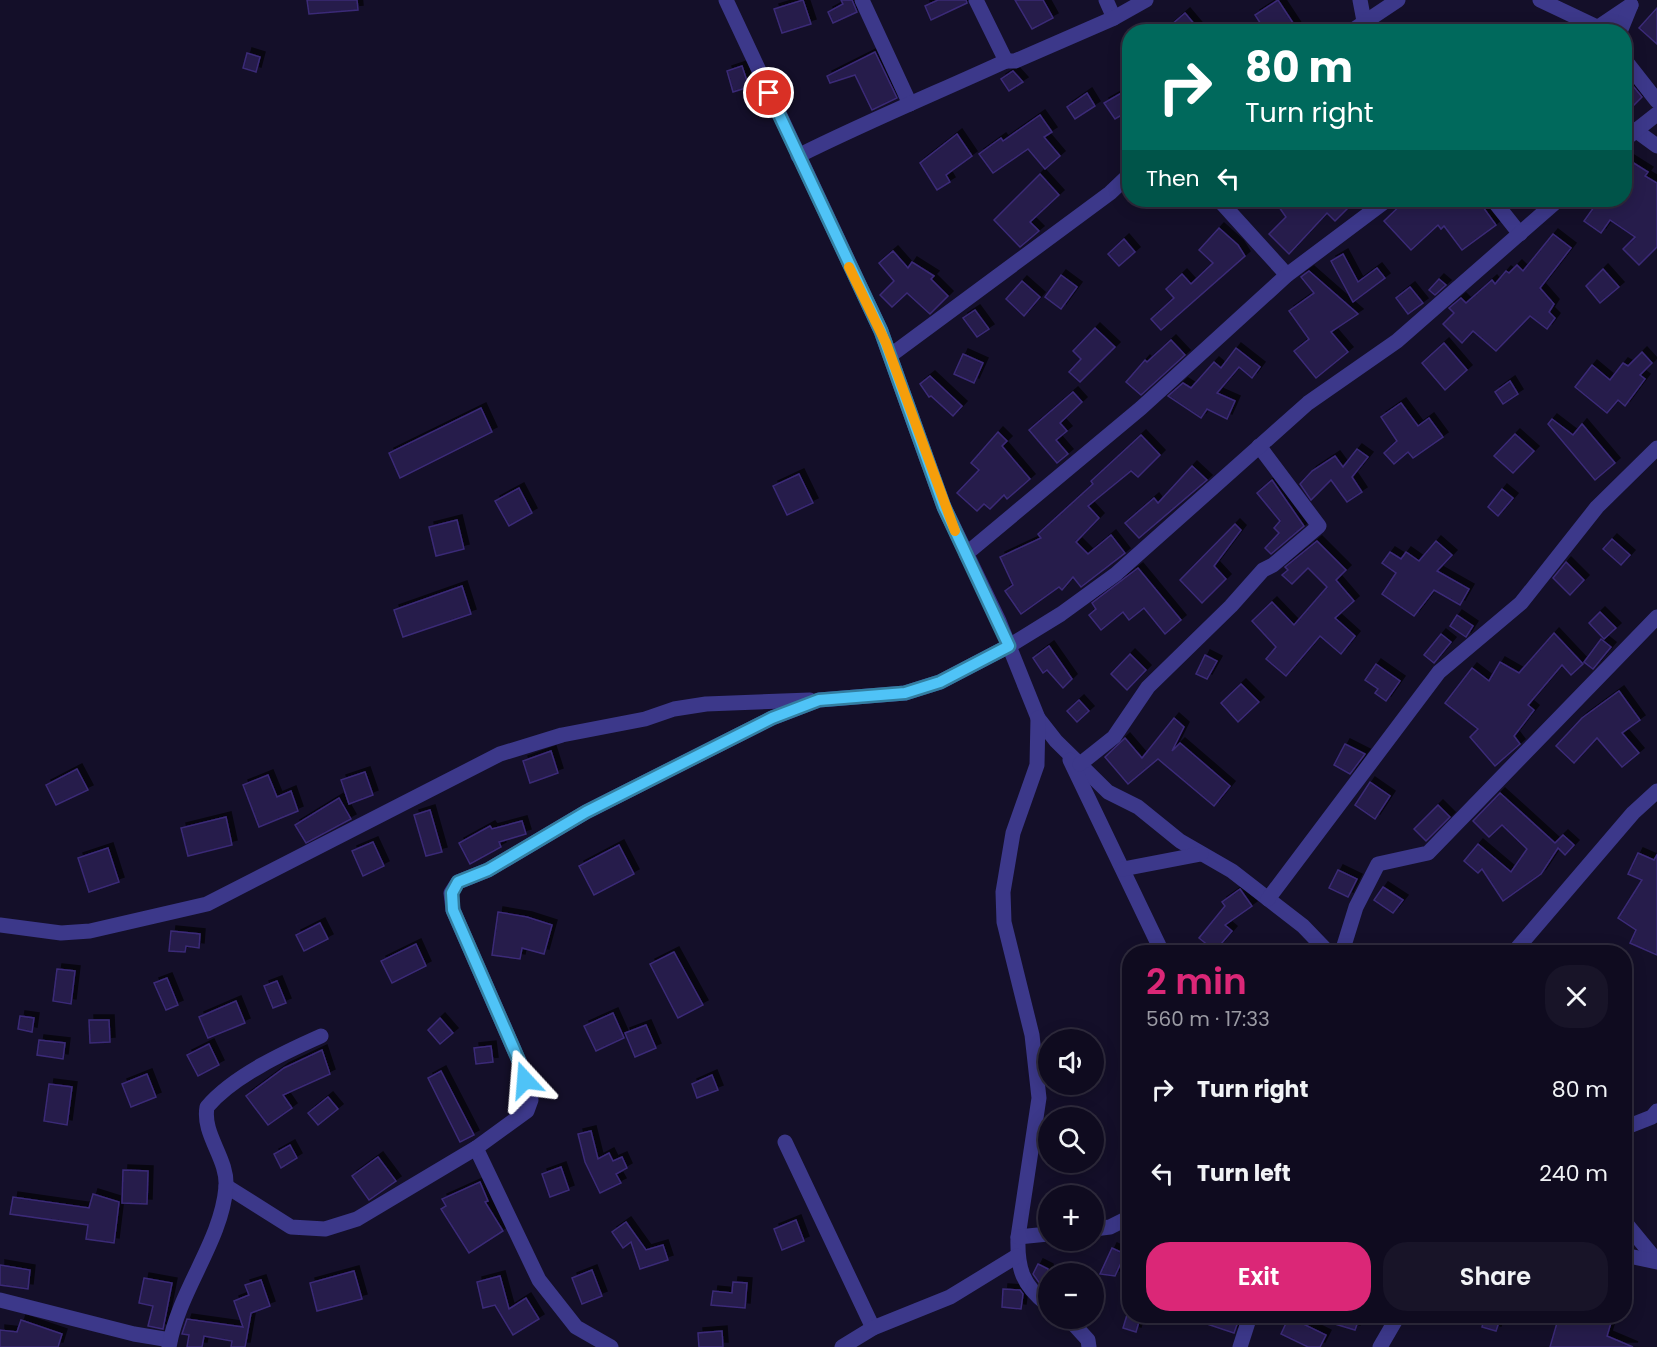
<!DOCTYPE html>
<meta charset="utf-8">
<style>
body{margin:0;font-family:Poppins,sans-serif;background:#181428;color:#f1f3f6;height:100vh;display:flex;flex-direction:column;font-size:22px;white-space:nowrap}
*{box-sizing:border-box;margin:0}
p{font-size:20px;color:#9b9ba4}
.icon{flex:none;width:33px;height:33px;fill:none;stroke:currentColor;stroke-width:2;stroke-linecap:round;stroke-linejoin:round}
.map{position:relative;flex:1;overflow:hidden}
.details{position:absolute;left:1122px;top:945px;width:510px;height:378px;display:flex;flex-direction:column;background:#0f0b1f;border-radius:24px;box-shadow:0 3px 15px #0003,0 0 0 2px #2f2b3d}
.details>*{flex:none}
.banner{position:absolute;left:1122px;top:24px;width:510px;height:183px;border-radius:24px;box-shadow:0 3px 15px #0003,0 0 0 2px #2f2b3d;background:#00695c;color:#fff;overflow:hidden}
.controls{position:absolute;left:1038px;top:1029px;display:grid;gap:12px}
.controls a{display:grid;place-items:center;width:66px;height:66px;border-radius:50%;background:#0f0b1f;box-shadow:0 3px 15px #0003,0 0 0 2px #2f2b3d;font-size:30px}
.pin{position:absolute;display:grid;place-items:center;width:51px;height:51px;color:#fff;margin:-26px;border:3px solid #fff;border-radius:50%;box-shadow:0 2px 6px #0007}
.me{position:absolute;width:66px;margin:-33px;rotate:341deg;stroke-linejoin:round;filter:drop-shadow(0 0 4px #0008)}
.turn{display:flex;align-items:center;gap:21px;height:126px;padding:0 24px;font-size:27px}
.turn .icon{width:78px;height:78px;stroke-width:2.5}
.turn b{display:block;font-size:42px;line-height:51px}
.then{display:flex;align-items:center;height:57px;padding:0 24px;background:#0003;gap:12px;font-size:22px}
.round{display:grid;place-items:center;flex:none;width:63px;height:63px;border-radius:24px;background:#181428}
.summary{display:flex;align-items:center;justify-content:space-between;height:102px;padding:0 24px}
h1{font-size:36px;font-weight:600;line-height:45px;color:#db2777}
.action{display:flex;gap:12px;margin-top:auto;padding:12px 24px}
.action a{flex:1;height:69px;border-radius:24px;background:#db2777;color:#fff;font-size:24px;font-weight:600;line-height:69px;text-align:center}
.action a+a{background:#181428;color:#f1f3f6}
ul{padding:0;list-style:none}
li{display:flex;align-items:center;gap:18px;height:84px;padding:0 24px}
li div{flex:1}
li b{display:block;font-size:22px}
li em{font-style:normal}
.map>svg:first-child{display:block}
.building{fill:#251a4b;stroke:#3b2b77;stroke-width:1.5;filter:url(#shadow)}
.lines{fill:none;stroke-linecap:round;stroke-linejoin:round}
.minor{stroke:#3c388a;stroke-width:15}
.route-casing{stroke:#337fa1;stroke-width:15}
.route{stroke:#4fc3f7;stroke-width:10}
.slow{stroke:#f59e0b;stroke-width:10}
</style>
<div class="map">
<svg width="1657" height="1347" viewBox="0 0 1657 1347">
<defs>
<filter id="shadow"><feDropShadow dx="5" dy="-5" stdDeviation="0" flood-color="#0009"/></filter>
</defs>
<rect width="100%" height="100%" fill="#140f29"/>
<g class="building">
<path d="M307,0H357L358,10L309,14Z"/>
<path d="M803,0L811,24L782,33L774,9Z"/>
<path d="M841,0H852L857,12L833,23L828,12L843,4Z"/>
<path d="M938,0H966L967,3L931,20L925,6Z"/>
<path d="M1015,0H1043L1053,18L1032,29Z"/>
<path d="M1278,0L1299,32H1266L1255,15Z"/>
<path d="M1657,8V44L1639,28Z"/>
<path d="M1185,13L1201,32H1163Z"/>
<path d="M875,52L897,98L872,110L855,75L830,83L827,76Z"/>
<path d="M247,53L260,57L256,72L243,68Z"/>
<path d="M742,66L749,87L733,92L727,71Z"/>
<path d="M1013,71L1023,82L1009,91L1001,79Z"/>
<path d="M1624,75L1642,97L1624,115Z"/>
<path d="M1130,88V110L1115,119L1104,103Z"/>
<path d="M1087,93L1095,106L1075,119L1067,107Z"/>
<path d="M1040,115L1052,132L1044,137L1060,156L1045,169L1028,149L993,173L979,154L1001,138L1003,141Z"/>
<path d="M957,134L972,156L946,175L950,182L937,190L920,163Z"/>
<path d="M1624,157L1648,172L1645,176L1657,183V247L1639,265L1623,249L1635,237L1610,220L1601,233L1584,221L1599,200H1624Z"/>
<path d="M1040,174L1059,195L1030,222L1039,231L1020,247L994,220Z"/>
<path d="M1274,200H1342L1349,207L1335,221L1327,213L1289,254L1269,234L1286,217Z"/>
<path d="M1422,200H1478L1496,225L1462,250L1444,226L1441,229L1438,225L1411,250L1384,221L1405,201L1410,208Z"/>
<path d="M1219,228L1238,245L1245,256L1161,330L1151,319L1174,298L1166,289L1182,274L1191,284L1213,263L1199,250Z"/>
<path d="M1553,234L1571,248L1540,288L1554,304L1549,312L1555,318L1547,329L1530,316L1496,351L1473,331L1462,343L1443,324L1454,313L1449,308L1461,298L1466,303L1492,280L1495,284L1506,271L1509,273L1517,265L1523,271Z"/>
<path d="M1124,239L1135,252L1119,266L1108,254Z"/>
<path d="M893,251L908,268L912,262L934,276L931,279L948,296L930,314L907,293L892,307L880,295L894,281L879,263Z"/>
<path d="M1343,254L1358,282L1377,268L1385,278L1353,302L1331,261Z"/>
<path d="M1603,269L1619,287L1600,303L1586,286Z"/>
<path d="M1309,271L1358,314L1331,332L1348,352L1316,378L1294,351L1309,339L1289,311L1314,293L1301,277Z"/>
<path d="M1061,275L1077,287L1061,309L1045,297Z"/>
<path d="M1439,279L1446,285L1435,295L1429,290Z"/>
<path d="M1022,281L1040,297L1024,316L1006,299Z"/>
<path d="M1410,287L1423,303L1408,314L1396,298Z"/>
<path d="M975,310L989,329L977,337L963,318Z"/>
<path d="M1095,328L1115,347L1080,382L1069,372L1081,359L1073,351Z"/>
<path d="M1171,340L1185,355L1141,395L1126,382L1145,360L1147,362Z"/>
<path d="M1444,343L1467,370L1445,390L1422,363Z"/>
<path d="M1236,348L1260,367L1252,378L1239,367L1217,393L1235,401L1227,419L1207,409L1201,418L1168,396L1183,383L1191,388L1214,362L1221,368Z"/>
<path d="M1642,352L1652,363L1640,375L1645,379L1625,406L1618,400L1607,413L1575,387L1592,365L1610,380L1623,363L1628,366Z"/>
<path d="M963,354L983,363L974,383L954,374Z"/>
<path d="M930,376L962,406L953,416L931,396L929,397L920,384Z"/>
<path d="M1510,381L1518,394L1503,404L1495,392Z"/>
<path d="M1073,392L1082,402L1060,423L1067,431L1056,440L1068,454L1057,463L1029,430Z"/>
<path d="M1401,403L1418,426L1429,418L1443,437L1413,458L1408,452L1394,464L1384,453L1397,441L1381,417Z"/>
<path d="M481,408L492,432L400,478L389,453Z"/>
<path d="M1552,419L1573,435L1582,424L1615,463L1595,480L1548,424Z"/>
<path d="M998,432L1007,441L1002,446L1030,479L1007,499L1004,495L990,509L984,504L977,511L957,493L979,470L971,463Z"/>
<path d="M1515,434L1534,451L1513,473L1494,456Z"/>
<path d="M1141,435L1160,455L1138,477L1131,471L1088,506L1099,518L1076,542L1088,554L1111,535L1125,553L1081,587L1073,577L1062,590L1059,587L1021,614L1005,591L1013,585L1000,557L1041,538L1038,534L1093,484L1091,481Z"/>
<path d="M1357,449L1368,457L1352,477L1362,492L1347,502L1331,480L1311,500L1300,484L1312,471L1335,456L1343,467Z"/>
<path d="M1192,466L1207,480L1139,538L1125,523L1154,498L1158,503Z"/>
<path d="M799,474L813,503L787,515L773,486Z"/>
<path d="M1272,480L1304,526L1271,554L1265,548L1279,533L1274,528L1280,521L1257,493Z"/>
<path d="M519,488L532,513L509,526L495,501Z"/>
<path d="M1502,489L1513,498L1498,516L1488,507Z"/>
<path d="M457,520L464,549L436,556L429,527Z"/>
<path d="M1235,524L1241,530L1214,566L1226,579L1202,603L1180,580Z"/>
<path d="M1612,539L1630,555L1621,565L1603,549Z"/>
<path d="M1317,541L1346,570L1336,580L1354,601L1335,618L1355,636L1341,654L1320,636L1286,676L1266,659L1276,647L1252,621L1272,602L1294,625L1327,587L1308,568L1292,584L1282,575L1288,570L1285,567Z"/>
<path d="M1436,541L1452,555L1437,571L1469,589L1460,605L1434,590L1414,616L1382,594L1396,573L1382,563L1390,552L1401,559L1406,552L1419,561Z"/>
<path d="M1566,562L1584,580L1570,595L1553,578Z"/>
<path d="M1138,568L1181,620L1165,634L1144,608L1129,620L1123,612L1101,630L1089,615L1096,609L1092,603Z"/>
<path d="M462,586L471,614L403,637L394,610Z"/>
<path d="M1600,612L1616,628L1604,639L1589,623Z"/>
<path d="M1457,615L1473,626L1466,637L1450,626Z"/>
<path d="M1554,633L1583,664L1571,675L1562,665L1528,705L1534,710L1514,736L1520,744L1495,766L1470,737L1478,729L1445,703L1472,668L1489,681L1500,662L1519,673Z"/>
<path d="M1441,634L1451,642L1434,663L1424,655Z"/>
<path d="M1601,639L1611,647L1593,669L1584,662Z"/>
<path d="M1049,646L1072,679L1063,688L1047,670L1043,673L1033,658Z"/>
<path d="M1130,654L1146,670L1127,690L1111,674Z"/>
<path d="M1205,655L1217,661L1207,679L1196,674Z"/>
<path d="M1376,664L1400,681L1386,701L1375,693L1378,689L1365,680Z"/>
<path d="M1241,684L1259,702L1238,722L1221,703Z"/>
<path d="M1619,691L1640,720L1622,733L1639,753L1622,767L1597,738L1574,763L1556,746L1582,718Z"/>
<path d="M1079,700L1089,711L1077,722L1067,711Z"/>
<path d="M1174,718L1184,727L1172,751L1180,743L1230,786L1214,806L1158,759L1128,784L1105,757L1125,738L1142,758Z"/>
<path d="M1345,744L1365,754L1350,774L1334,765Z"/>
<path d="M551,751L558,773L530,783L523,761Z"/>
<path d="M77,769L88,790L56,805L46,785Z"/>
<path d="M365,772L373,795L349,804L341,780Z"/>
<path d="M268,775L277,797L291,791L298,811L259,827L243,785Z"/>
<path d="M1370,782L1390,796L1375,819L1355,805Z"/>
<path d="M1500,793L1555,843L1563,835L1574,845L1565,855L1558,848L1541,874L1503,901L1482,869L1478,873L1464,861L1478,844L1511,872L1527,849L1502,825L1489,837L1473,821Z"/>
<path d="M339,798L351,819L306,843L295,825Z"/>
<path d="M1438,805L1450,817L1426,841L1414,829Z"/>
<path d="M430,810L442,852L426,856L414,815Z"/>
<path d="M226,817L232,845L188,856L181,828Z"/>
<path d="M522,821L526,834L499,842L501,847L470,864L459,843L490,826L492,829Z"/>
<path d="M373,842L384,866L363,876L352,851Z"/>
<path d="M619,845L634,874L594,895L579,866Z"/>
<path d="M108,848L119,882L89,892L78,858Z"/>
<path d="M1638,853L1654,860L1657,855V955L1630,943L1636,930L1618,918L1642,880L1628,874Z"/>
<path d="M1338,870L1357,879L1348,897L1329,888Z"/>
<path d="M1383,887L1403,900L1393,913L1374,900Z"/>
<path d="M1240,889L1252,906L1225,925L1232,931L1215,951L1199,938L1225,906L1222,902Z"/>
<path d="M498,912L527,917L552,925L544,954L522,948L520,959L492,955Z"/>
<path d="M320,923L328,939L304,951L296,935Z"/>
<path d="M171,931L200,934L199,948L186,946L185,952L169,951Z"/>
<path d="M416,944L426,966L392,983L381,961Z"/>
<path d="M674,952L703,1005L678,1018L650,964Z"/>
<path d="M57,969L75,971L71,1004L53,1001Z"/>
<path d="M167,978L178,1005L166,1010L154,983Z"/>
<path d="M277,981L286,1003L273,1008L264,986Z"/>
<path d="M236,1001L245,1023L208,1038L199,1017Z"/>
<path d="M613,1013L624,1038L596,1051L584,1026Z"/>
<path d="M20,1016L34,1018L32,1032L18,1029Z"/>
<path d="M440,1018L453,1033L440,1044L428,1030Z"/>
<path d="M89,1020H109L110,1042L90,1043Z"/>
<path d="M646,1025L656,1048L635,1057L625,1033Z"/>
<path d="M39,1040L65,1043L63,1059L37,1055Z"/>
<path d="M209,1044L219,1065L198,1076L187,1055Z"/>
<path d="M491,1046L493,1062L476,1064L474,1048Z"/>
<path d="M322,1050L330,1074L283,1095L292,1108L268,1125L246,1096L284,1068Z"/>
<path d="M441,1071L474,1135L460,1142L428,1078Z"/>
<path d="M147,1074L156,1097L131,1107L122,1084Z"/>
<path d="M712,1075L718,1090L697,1098L692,1084Z"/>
<path d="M49,1084L72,1087L67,1125L44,1121Z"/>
<path d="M328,1097L338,1109L318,1125L308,1113Z"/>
<path d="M591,1131L598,1159L609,1153L613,1161L622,1157L627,1168L616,1174L621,1183L600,1193L585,1162L578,1134Z"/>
<path d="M290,1145L297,1158L281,1168L274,1154Z"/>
<path d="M378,1157L396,1181L369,1200L352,1176Z"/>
<path d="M561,1167L569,1190L550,1197L542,1174Z"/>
<path d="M123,1170L148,1171L147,1204L122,1203Z"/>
<path d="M480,1182L488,1201L485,1202L503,1231L469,1253L441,1209L446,1206L442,1199Z"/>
<path d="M93,1194L119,1202L114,1243L86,1239L88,1225L10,1214L13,1197L89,1208Z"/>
<path d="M796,1220L804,1241L782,1250L774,1229Z"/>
<path d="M626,1222L646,1250L663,1245L668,1260L640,1269L631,1242L623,1248L612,1232Z"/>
<path d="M1112,1248L1125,1254L1115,1276L1100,1274Z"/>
<path d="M1038,1264L1048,1269V1289L1040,1284L1033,1274Z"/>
<path d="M0,1265L30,1270L28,1289L0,1285Z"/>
<path d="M592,1270L602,1296L582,1304L572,1278Z"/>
<path d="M354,1271L362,1299L317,1311L310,1283Z"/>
<path d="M500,1276L509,1309L526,1298L539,1319L513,1335L495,1305L483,1308L477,1282Z"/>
<path d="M144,1278L172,1283L163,1329L148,1326L153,1306L139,1303Z"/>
<path d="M261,1280L270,1306L251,1313L245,1347H231L232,1341L204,1336L202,1347H187L189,1335L182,1334L187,1319L243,1327L234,1301L249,1295L245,1285Z"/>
<path d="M733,1282L747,1283L745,1308L711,1305L713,1291L732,1293Z"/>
<path d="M1003,1289L1020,1290L1023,1294L1021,1309L1002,1307Z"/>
<path d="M1127,1315L1140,1318L1136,1332L1123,1328Z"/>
<path d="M1189,1316H1240L1234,1333L1189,1318Z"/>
<path d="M1318,1316H1360L1355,1330L1318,1319Z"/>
<path d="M1485,1316H1501L1496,1331L1482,1327Z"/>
<path d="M1559,1316H1613L1607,1336L1633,1347H1550Z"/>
<path d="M1289,1317L1326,1335L1320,1347H1308L1281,1334Z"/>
<path d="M21,1320L62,1334L58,1347H0V1330L17,1332Z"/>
<path d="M722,1331L723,1347H699L698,1333Z"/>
</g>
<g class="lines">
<g class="minor">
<path d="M726,0L881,331L944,507L999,621L1038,718L1056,741L1108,792L1138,807L1180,841L1232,871L1303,926L1328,952"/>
<path d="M862,0L910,104"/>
<path d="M1106,0L1114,18"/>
<path d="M1360,0L1364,21"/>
<path d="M1540,0L1597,27"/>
<path d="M1350,32L1398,0"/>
<path d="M1591,32L1631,5"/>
<path d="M1620,32L1631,5"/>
<path d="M1624,59L1657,101"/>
<path d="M1006,61H1015L1114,18L1146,0"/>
<path d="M1635,130L1657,146"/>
<path d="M1624,140L1657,114"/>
<path d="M798,156C866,122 936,93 1006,61L976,0"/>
<path d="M1219,200L1287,275"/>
<path d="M1493,200L1520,234"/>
<path d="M891,355L1110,193L1130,174"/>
<path d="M966,554L1141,408L1287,275L1387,200"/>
<path d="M1038,718L1037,765L1013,833L1003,892L1004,922L1032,1035L1039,1098L1018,1237C1017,1268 1022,1285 1048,1305"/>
<path d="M1070,760L1162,952"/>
<path d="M1080,764L1114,737L1148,687L1231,606L1263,570L1273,565L1319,526L1259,446"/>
<path d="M1123,869L1201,854"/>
<path d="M1268,899L1439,672L1521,603L1597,507L1657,448"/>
<path d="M0,925L61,933L90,931L207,904L500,754L562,735L645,719L674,709L706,704L810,700"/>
<path d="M1342,952L1356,907L1378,864L1428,853L1657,617"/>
<path d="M1514,952L1633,813L1657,791"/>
<path d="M1624,1128L1652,1117L1657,1111"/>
<path d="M785,1142L873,1328"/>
<path d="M476,1148L539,1280L576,1327L611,1347"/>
<path d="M226,1186L291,1227L325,1229L357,1219L476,1148L527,1111L531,1100L519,1061L453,910L451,893L458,882L488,870L586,812L772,718L819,700L905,693L940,682L1009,646L1061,614L1116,574L1308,403L1397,341L1558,200"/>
<path d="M1624,1221L1657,1261"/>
<path d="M1094,1229L1110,1227L1130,1217"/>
<path d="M1018,1237L1048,1234"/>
<path d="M1624,1255L1657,1262"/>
<path d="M0,1300L134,1334L170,1340"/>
<path d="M1068,1318L1088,1340L1089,1347"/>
<path d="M169,1347C179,1289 221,1243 226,1187C228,1158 202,1135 207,1107C233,1076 285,1052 321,1036"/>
<path d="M842,1347L873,1328L950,1297L1017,1256"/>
<path d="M1240,1347L1250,1316"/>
<path d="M1380,1347L1398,1316"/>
</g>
</g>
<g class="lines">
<defs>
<path id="route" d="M525,1080L519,1061L453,910L452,893L458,882L488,870L586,812L772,718L819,700L905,693L940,682L1009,646L944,507L881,331L769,93"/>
</defs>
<use href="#route" class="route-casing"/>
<use href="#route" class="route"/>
<path class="slow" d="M849,267L886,343L955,531"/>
</g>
</svg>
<div class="controls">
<a><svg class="icon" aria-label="sound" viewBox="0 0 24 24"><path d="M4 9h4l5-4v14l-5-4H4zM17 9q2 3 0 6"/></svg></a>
<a><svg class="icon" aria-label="search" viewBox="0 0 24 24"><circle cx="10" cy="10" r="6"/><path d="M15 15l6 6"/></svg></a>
<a>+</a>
<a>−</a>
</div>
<div class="pin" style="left:769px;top:93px;background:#d93025"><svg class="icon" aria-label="arrive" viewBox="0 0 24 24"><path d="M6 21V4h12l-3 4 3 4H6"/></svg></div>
<svg class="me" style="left:525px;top:1080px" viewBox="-20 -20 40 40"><path d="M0-17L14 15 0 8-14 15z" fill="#4fc3f7" stroke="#fff" stroke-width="4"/></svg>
<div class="banner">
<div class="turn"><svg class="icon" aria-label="right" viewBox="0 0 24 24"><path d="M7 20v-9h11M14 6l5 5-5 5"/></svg><div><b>80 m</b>Turn right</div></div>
<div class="then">Then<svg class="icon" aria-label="left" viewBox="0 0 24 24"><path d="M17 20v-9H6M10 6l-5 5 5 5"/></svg></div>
</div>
<section class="details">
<div class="summary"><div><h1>2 min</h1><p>560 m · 17:33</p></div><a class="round"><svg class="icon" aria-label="close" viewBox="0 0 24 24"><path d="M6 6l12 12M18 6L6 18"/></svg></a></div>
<ul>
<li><svg class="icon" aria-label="right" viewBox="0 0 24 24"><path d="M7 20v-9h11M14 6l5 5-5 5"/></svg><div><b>Turn right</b></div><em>80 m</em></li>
<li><svg class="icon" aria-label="left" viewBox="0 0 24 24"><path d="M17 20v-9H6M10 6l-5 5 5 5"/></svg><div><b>Turn left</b></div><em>240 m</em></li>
</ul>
<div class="action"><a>Exit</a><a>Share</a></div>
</section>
</div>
